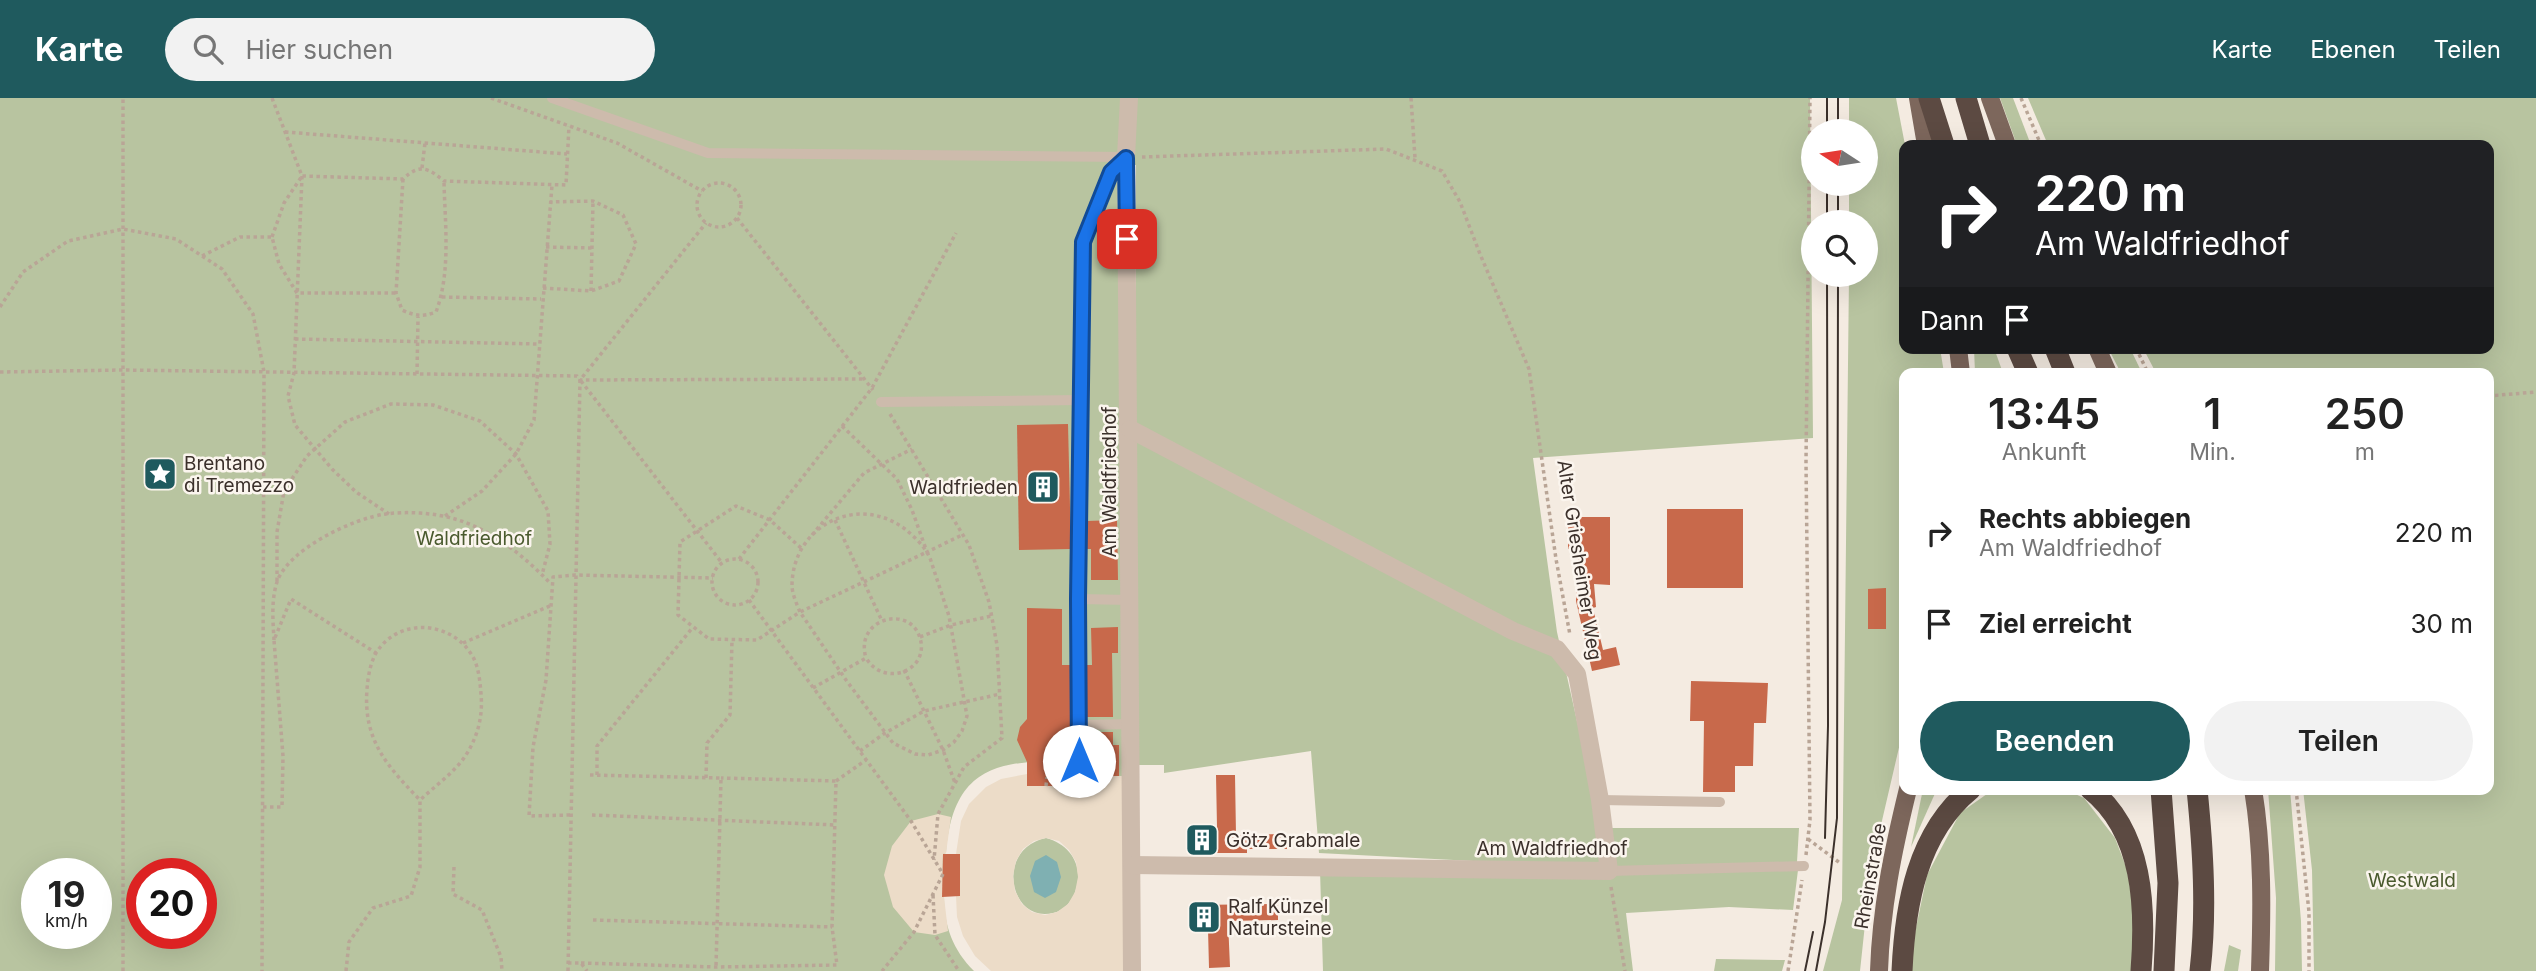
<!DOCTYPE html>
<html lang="de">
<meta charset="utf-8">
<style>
body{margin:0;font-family:Inter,sans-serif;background:#f2f2f2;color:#222;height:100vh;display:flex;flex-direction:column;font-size:26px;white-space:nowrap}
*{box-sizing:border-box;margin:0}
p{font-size:23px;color:#767676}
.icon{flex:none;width:38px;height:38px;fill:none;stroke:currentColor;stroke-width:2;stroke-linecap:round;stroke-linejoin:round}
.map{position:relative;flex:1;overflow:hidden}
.drawer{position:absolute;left:1899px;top:270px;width:595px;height:427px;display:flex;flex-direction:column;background:#fff;border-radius:14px;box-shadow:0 7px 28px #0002}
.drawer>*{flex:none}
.hud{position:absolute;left:1899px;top:42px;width:595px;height:214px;border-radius:14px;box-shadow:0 7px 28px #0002;background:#202124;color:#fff;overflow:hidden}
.needle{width:46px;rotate:282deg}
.buttons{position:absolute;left:1801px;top:21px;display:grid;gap:14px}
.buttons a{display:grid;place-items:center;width:77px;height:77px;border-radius:50%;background:#fff;box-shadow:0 7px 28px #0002;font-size:35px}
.speed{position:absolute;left:21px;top:760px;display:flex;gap:14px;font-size:35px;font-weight:700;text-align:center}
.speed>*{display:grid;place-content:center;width:91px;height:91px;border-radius:50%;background:#fff;box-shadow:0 7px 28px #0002;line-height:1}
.speed small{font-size:18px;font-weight:400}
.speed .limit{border:10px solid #d22;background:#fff;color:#111}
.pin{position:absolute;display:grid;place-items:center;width:60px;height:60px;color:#fff;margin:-30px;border-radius:14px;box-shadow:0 4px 10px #0006}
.me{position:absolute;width:77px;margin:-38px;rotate:0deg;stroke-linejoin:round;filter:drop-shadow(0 0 5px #0008)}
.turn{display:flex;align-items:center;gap:24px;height:147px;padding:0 21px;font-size:32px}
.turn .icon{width:91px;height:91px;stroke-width:2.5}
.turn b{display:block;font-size:49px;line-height:60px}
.then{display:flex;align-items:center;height:66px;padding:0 21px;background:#0003;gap:14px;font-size:26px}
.eta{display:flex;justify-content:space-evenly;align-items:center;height:119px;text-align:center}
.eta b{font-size:42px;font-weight:600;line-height:49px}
.action{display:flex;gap:14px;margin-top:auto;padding:14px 21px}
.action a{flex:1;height:80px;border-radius:42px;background:#1f5a5e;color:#fff;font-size:28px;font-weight:600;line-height:80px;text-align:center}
.action a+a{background:#f2f2f2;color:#222}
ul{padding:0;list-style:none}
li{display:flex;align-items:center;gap:21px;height:91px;padding:0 21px}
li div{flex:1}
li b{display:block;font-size:26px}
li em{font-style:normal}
header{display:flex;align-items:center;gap:42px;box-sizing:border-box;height:98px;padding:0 35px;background:#1f5a5e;color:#fff}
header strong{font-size:33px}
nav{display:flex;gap:38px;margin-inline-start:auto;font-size:24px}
.search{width:490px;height:63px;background:#f2f2f2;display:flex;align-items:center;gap:18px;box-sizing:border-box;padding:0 24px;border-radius:38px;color:#767676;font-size:26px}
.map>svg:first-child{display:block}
.green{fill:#b8c4a0;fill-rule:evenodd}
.plaza{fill:#ecdcc8;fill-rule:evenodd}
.water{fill:#7fb0b2}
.building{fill:#c8694b}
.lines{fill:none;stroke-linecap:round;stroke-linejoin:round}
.path{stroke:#b9a596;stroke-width:3.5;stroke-dasharray:3.5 3.5;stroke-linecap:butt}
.service{stroke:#cdbbac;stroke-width:10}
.minor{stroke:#cdbbac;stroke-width:18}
.primary{stroke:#7d675c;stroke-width:18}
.motorway{stroke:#5c4a42;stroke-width:21}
.tram{stroke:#3b302b;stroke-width:2}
.route-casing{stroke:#114b97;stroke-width:18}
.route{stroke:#1a73e8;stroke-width:12}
.labels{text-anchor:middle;stroke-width:5;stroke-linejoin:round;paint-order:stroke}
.poi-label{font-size:19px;fill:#3b302b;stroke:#fbf5ee;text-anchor:start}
.street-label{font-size:19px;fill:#3b302b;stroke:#fbf5ee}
.park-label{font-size:19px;fill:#4a5a2e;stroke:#fbf5ee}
</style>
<header>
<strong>Karte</strong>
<div class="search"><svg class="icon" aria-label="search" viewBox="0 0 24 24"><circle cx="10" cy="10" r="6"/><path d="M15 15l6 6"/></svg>Hier suchen</div>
<nav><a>Karte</a><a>Ebenen</a><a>Teilen</a></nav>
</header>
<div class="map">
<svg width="2536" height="873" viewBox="0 0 2536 873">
<rect width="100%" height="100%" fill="#f4ebe1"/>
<g class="green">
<path d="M0,0H1810L1813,340L1533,360L1557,534L1601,730H1799L1797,764L1607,770L1319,755L1311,653L1164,675V667H1135L1136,67L1104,68L1118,80L1126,678L1097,679L1096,663C1017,664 954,653 946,755L943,756L942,798L944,799C944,828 953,852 974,873H0ZM37,775H96V835H37ZM142,775H201V835H142Z"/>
<path d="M1849,0H1896L1905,47L1904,250H1940L1944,275H1904V628L1871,770L1860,873H1823L1842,802L1849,177H1866V124H1849V86H1866V33H1849Z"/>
<path d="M2000,0H2013L2031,47H2017Z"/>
<path d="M2028,0H2536V873H2314L2312,772L2303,691H2488V275H2156L2143,250H2488V47H2048Z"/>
<path d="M1974,250H1994L2003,275H1975Z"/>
<path d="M2108,250H2130L2142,275H2121Z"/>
<path d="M1923,691H1937L1911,749Z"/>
<path d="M1994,691H2064L2084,700L2115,740L2128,774L2134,821L2131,873H1912V849L1927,777L1960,715Z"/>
<path d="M2268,691H2290L2301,823L2302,873H2275L2276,800Z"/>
<path d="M1046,740C1070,746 1085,769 1075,794C1072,804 1063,813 1053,815C1010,826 994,751 1046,740Z"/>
<path d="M1320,772H1798L1793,812L1729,809L1626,815L1633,873H1323Z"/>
<path d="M2229,847L2241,852L2238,873H2224Z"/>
<path d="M1716,861L1785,862L1782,873H1714Z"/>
</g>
<g class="plaza">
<path d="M1027,676L1028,688H1062L1061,678H1126L1125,873H991L975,858L963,838L957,819L956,798L960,797V756H956L961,723L969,706L986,689L1001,681ZM1046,740L1059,743L1069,752L1076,764L1078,779L1075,794L1068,806L1057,814L1045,817L1032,814L1022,806L1015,793L1013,778L1016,763L1023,751L1034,743Z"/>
<path d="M938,716L951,719L946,755L943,756L942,798L944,799L948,833L935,837L914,834L893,809L884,777L892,748L911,723Z"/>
</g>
<path class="water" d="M1046,757L1057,764L1061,779L1056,794L1045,800L1034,794L1030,778L1035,763Z"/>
<g class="building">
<path d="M1068,326L1071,451L1019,452L1017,327Z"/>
<rect x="1667" y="411" width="76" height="79"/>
<path d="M1568,419H1610V487L1594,486L1596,509L1593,510L1603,552L1616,549L1620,567L1592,573L1576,503V452L1568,451Z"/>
<path d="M1117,422L1118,482H1091V451H1086L1087,423Z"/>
<path d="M1886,490V531H1868V491Z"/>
<path d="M1027,510L1062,511V567H1071L1072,666L1078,670L1086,666V634H1113V647H1119V678H1061L1062,688H1027V664L1017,642L1020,629L1027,621Z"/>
<path d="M1118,529V555H1112L1113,619H1086V567H1092L1091,530Z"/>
<path d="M1691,583L1768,585L1766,625H1754L1753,668H1735V694H1703L1704,623H1690Z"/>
<path d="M1216,677H1235L1236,737L1287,736V751H1247V755H1194V729H1217Z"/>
<path d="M943,756H960V798L942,799Z"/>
<path d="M1278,806V822L1228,823L1230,869L1209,870L1208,831H1196L1195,807Z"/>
</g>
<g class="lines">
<g class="path">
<path d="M272,0L302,78L403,81C420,65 428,70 444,83L566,87L569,28"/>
<path d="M491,0L617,45L702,93"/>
<path d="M1411,0L1415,60"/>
<path d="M2021,0L2041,47"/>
<path d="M285,34L567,56"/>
<path d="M1142,59L1386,51L1442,73L1460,104L1480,156L1529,271L1556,461L1570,537"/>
<path d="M422,70L425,45"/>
<path d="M302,78L294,275L288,298L295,327L332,371L356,394L389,416"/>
<path d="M403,81L396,195L402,212C415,218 423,219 436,214C451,174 445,126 444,84"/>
<circle cx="719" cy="107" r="22"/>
<path d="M737,120L873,292"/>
<path d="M272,139L284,105L302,78"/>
<path d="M546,149L592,150"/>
<path d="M202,158L240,139H272L279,166L297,195H395"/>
<path d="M543,190L591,193L619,183L636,146L623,117L593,103L550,104"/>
<path d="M591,193L593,103"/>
<path d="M442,199L541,201"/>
<path d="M0,209L23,174L68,143L123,131L176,141L222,171L253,216L264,274L262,873"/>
<path d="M295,241L538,246"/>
<path d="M2136,250L2148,275"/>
<path d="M0,274L123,272L577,278L580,282L866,281"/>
<path d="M417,276L418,219"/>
<path d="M581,283L722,465"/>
<path d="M2488,298L2536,294"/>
<path d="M890,316L969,447L989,504L997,547L1002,640L964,669L938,716L934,762"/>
<path d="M842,328L897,381L912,412L927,454L962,437"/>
<path d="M445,418L482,393L516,356L534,322L552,87"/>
<path d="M835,422L882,523"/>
<path d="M812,437L864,375L912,351"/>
<path d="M801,450L770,422L736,408L680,444L678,517L709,541L757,542L800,514C797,507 792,495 792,488C792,428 857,395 905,431C915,439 925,449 930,460L949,518L967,618L962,633L954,644L943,652L928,657L915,656L893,645L846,582L800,514L927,454"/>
<path d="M739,461L872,290L956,135"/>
<circle cx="735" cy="484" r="23"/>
<path d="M277,483V434L284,393L307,358L345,324L391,306L433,307L480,323L516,356L548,413L550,446L542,477"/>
<path d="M749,502L911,723L943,776L914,834L882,873"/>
<path d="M920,539L951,527L991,518"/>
<path d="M274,542C273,523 271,503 277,484C288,451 354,420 386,416C407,413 435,415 455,421C493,432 525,459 551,486"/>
<path d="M463,545L552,507"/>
<path d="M904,572L943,652L955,685"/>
<path d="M813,590L866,560C884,590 930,573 920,540C910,506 854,520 866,560"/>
<path d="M860,653L885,635L924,613L1000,596"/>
<path d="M590,677L721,680L716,869"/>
<path d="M597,677V648L693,529"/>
<path d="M706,680L707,645L730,617L732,542"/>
<path d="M836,683L866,662"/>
<path d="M1046,688L1047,679"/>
<path d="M2296,691L2309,814V873"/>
<path d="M263,709H282L283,658L274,542L291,501L376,555"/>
<path d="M570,717L529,718L533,649L546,582L553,479L575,477L713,480"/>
<path d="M592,717L836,727"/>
<path d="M1808,741L1840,765"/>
<path d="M1806,757L1810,722L1806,364L1810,0"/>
<path d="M454,769L453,796L482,812L501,859L502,873"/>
<path d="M1611,789L1625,873"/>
<path d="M933,797L935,837L959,873"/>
<path d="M593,822L832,829"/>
<path d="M568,865H581L587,873"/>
<path d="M581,865L716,869L837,867L832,829L836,683L721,680"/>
<path d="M123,873V0"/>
<path d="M346,873L349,844L373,810L411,798L420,769V702C387,668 363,642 367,591C368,579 370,566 376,555C399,518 453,523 473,559C479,570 480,584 481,596C483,618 478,638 466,657C455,674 435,688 420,702"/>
<path d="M568,873L580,282L706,125"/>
<path d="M1788,873L1802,782"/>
</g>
<g class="service">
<path d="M552,0L708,55L1126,59"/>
<path d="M881,304L1082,302"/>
<path d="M1078,501L1131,502"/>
<path d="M1079,627L1131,626"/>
<path d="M1079,663L1078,501L1083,144L1111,74L1126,60"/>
<path d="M1600,702L1720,704"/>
<path d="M1609,773L1804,768"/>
</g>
<g class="minor">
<path d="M1129,0L1126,59L1132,873"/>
<path d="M1130,331L1513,533L1557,551L1577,576L1600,702L1609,773L1132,767"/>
</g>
<g class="primary">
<path d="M1918,0L1926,47"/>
<path d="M1990,0L2007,47"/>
<path d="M1958,250L1961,275"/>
<path d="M2097,250L2108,275"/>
<path d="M2253,691C2263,751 2262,813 2260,873"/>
<path d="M1879,873C1881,811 1893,752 1908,691"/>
</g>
<g class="motorway">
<path d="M1929,0L1944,47"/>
<path d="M1966,0L1980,47"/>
<path d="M2017,250L2028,275"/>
<path d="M2055,250L2065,275"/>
<path d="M2090,691C2144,734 2146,810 2141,873"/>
<path d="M2161,691L2168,785L2164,873"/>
<path d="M2197,691C2203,751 2207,813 2200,873"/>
<path d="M1902,873C1905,807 1917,735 1971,691"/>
</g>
<g class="tram">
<path d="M1827,33V0"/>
<path d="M1838,33V0"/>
<path d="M1827,124V86"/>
<path d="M1838,124V86"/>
<path d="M1825,740L1828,628L1827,177"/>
<path d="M1805,873L1813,834"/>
<path d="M1816,873L1825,824L1837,720L1838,177"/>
</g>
</g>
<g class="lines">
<defs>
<path id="route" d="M1079,663L1078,501L1083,144L1111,74L1126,60L1127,141"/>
</defs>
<use href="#route" class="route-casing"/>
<use href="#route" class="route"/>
</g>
<defs>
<symbol id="sight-square" viewBox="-11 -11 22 22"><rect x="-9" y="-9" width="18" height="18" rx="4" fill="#1f5a5e" stroke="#fbf5ee"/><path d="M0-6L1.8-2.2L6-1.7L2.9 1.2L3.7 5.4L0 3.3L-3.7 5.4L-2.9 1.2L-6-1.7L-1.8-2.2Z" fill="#fff"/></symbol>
<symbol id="building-square" viewBox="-11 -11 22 22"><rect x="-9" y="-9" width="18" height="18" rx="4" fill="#1f5a5e" stroke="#fbf5ee"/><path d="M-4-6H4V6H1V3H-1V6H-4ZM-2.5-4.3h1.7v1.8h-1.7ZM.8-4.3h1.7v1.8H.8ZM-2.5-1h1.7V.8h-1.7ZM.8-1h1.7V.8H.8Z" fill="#fff"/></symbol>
</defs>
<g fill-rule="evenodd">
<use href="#sight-square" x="141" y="357" width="38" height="38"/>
<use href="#building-square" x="1024" y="370" width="38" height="38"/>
<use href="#building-square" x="1183" y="723" width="38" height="38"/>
<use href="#building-square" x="1185" y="800" width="38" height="38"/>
</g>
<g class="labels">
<g class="poi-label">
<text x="184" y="372">Brentano<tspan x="184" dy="22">di Tremezzo</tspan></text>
<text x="1018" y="396" text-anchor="end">Waldfrieden</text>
<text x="1226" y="749">Götz Grabmale</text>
<text x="1228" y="815">Ralf Künzel<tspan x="1228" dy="22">Natursteine</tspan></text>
</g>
<g class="street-label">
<text transform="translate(1109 384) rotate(-90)" y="7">Am Waldfriedhof</text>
<text transform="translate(1580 462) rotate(81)" y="7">Alter Griesheimer Weg</text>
<text x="1552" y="757">Am Waldfriedhof</text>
<text transform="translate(1870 778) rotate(-80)" y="7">Rheinstraße</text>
</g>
<g class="park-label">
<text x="474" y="447">Waldfriedhof</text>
<text x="2412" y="789">Westwald</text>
</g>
</g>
</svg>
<div class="buttons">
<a><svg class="needle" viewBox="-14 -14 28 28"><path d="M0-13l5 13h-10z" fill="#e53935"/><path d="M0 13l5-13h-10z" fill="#767676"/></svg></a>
<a><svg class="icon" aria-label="search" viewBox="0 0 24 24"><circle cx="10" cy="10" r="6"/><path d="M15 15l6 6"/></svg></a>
</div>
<div class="speed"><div>19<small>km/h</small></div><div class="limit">20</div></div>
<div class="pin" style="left:1127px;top:141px;background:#d93025"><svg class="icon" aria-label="arrive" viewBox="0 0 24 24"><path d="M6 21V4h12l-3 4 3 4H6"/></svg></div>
<svg class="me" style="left:1079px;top:663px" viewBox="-20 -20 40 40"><circle r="19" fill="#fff"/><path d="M0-13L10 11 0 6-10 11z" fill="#1a73e8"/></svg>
<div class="hud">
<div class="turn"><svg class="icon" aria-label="right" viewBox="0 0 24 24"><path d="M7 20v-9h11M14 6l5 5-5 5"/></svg><div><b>220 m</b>Am Waldfriedhof</div></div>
<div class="then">Dann<svg class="icon" aria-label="arrive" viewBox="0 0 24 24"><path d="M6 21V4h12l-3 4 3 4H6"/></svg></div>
</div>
<section class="drawer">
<div class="eta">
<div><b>13:45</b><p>Ankunft</p></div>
<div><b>1</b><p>Min.</p></div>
<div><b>250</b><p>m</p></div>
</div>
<ul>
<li><svg class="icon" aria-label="right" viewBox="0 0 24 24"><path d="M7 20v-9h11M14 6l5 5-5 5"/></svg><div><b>Rechts abbiegen</b><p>Am Waldfriedhof</p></div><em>220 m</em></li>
<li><svg class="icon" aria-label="arrive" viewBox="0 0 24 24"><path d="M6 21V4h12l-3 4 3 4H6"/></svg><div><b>Ziel erreicht</b></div><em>30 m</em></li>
</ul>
<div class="action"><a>Beenden</a><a>Teilen</a></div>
</section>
</div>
